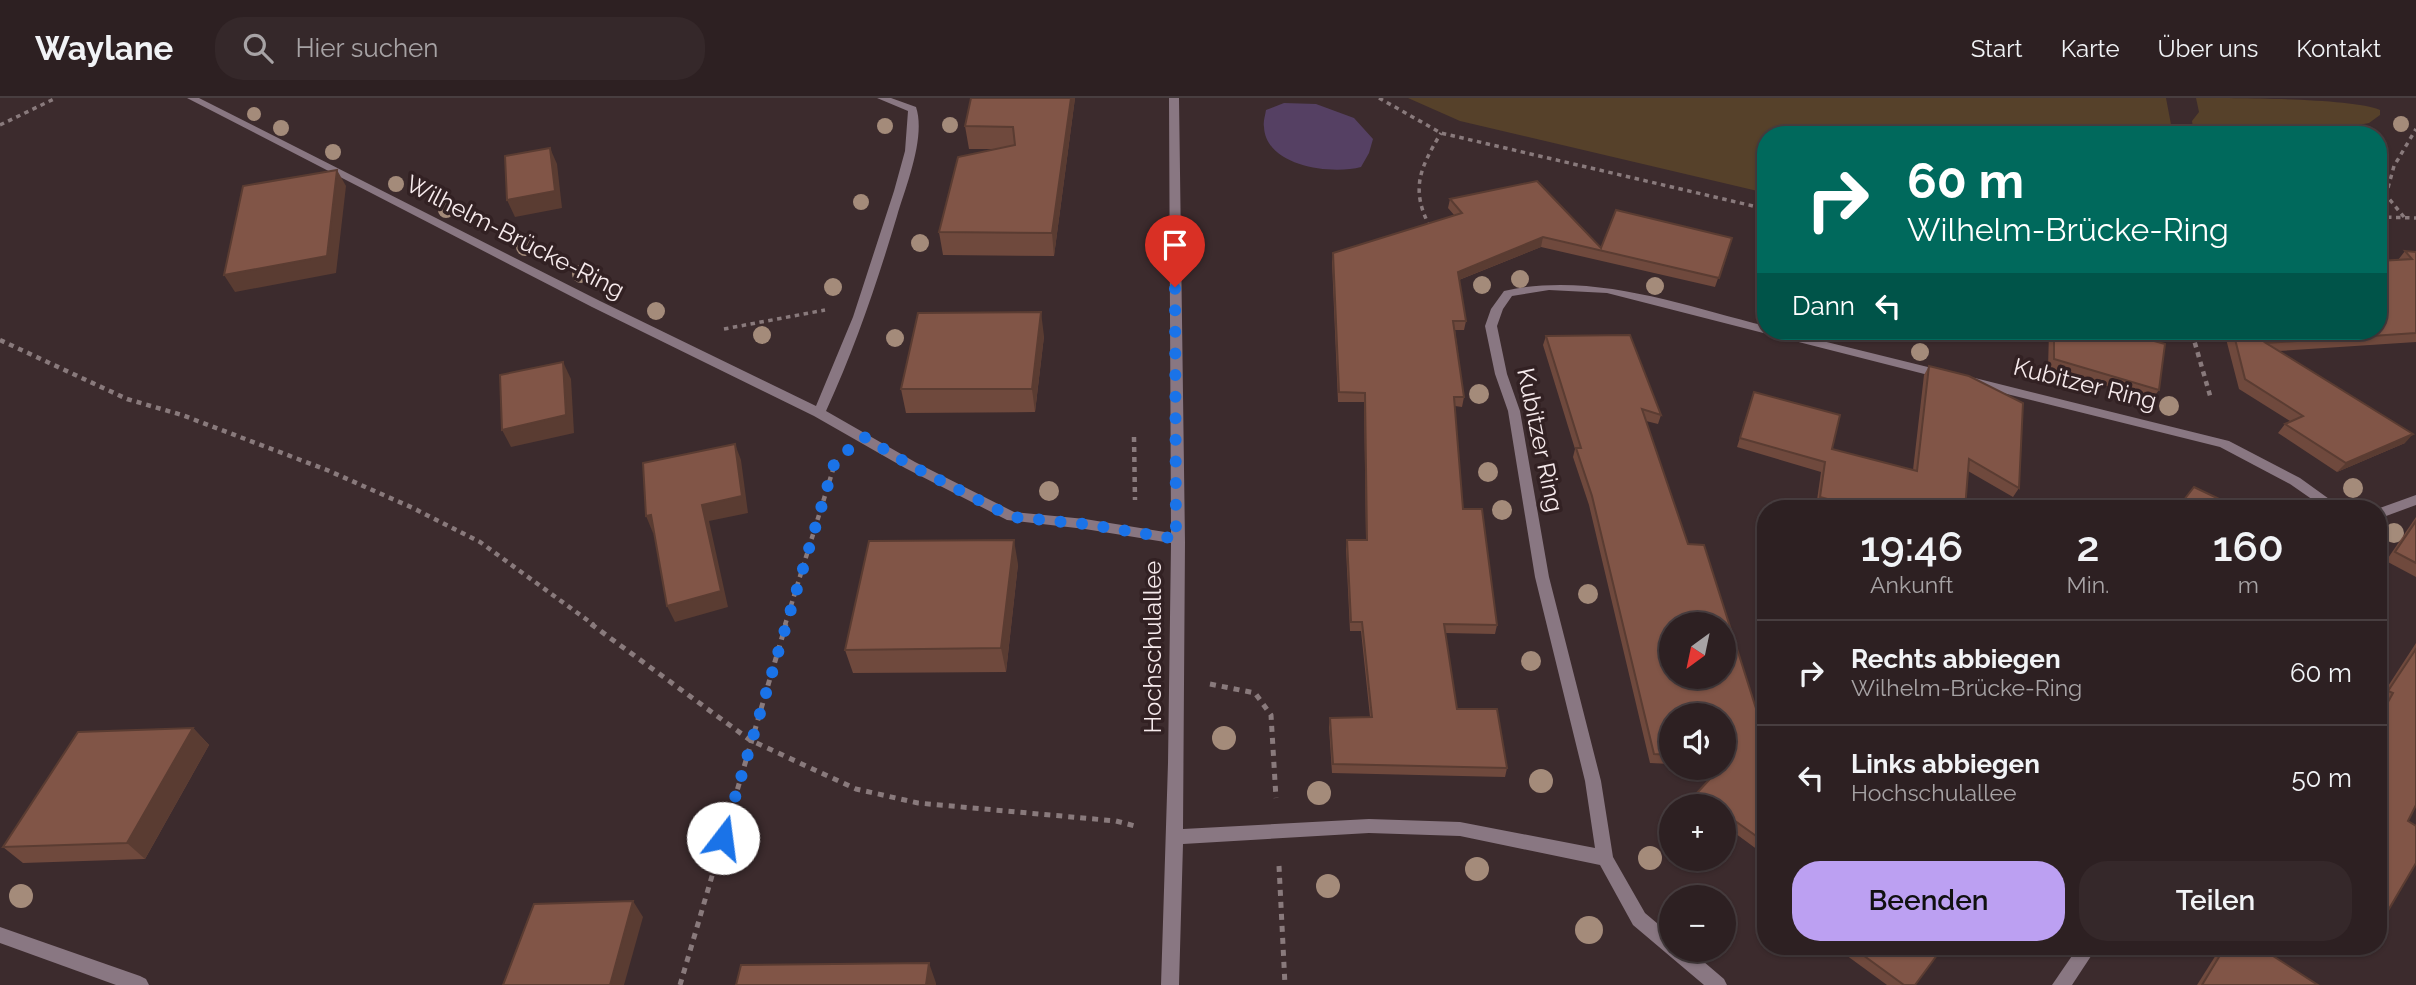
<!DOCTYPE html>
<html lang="de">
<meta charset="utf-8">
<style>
body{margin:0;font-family:Raleway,sans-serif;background:#35282a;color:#f1f3f6;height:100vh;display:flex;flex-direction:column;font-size:26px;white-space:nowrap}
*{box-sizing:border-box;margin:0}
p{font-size:23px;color:#a7a3a5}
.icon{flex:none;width:38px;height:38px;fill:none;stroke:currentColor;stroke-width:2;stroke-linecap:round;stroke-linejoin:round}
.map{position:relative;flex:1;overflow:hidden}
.details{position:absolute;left:1757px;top:402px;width:630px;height:455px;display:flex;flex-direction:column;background:#2d2022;border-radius:28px;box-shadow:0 2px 5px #0004,0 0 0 2px #483e40}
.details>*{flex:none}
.guide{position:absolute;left:1757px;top:28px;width:630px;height:214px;border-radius:28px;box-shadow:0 2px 5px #0004,0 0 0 2px #483e40;background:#00695c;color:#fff;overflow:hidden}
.needle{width:46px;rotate:213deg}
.controls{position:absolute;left:1659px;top:514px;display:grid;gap:14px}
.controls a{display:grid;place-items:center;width:77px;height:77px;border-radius:50%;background:#2d2022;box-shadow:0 2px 5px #0004,0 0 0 2px #483e40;font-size:35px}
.pin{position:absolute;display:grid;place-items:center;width:60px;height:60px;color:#fff;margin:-72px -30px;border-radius:50% 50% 50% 0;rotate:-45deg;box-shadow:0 0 7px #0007}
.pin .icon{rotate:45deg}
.me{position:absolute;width:77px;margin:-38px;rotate:15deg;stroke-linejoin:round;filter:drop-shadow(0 0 5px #0008)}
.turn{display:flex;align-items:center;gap:24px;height:147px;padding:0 35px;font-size:32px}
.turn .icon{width:91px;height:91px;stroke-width:2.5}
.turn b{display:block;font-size:49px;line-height:60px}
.then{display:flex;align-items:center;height:66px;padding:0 35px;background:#0003;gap:14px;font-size:26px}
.eta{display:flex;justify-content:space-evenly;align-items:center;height:119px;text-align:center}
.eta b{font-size:42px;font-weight:600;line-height:49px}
.cta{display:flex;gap:14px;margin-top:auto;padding:14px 35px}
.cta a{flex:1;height:80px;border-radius:28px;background:#bca0f2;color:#111;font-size:28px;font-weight:600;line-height:80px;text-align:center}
.cta a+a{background:#35282a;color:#f1f3f6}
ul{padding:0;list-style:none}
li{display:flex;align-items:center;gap:21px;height:105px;padding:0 35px;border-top:2px solid #483e40}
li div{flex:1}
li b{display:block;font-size:26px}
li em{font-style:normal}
header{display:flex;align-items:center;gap:42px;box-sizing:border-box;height:98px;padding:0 35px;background:#2d2022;border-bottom:2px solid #483e40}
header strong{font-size:33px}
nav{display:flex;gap:38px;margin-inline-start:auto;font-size:24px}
.search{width:490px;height:63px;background:#35282a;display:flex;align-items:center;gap:18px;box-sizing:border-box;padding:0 24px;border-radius:28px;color:#a7a3a5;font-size:26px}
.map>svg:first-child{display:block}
.green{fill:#56412a}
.water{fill:#554063}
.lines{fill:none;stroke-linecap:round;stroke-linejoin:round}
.path-far2{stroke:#897a7c;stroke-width:3.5;stroke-dasharray:4.5 4.5;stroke-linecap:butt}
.path-far1{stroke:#897a7c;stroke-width:4.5;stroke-dasharray:5 5;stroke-linecap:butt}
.path{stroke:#897a7c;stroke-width:5;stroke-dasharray:6 6;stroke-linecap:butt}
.minor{fill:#897782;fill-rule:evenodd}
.tree{fill:#a48b7a}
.wall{fill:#6f493d}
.shaded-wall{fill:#5a3c32}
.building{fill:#815547;stroke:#5a3c32;stroke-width:2;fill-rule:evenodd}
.route{stroke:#1a73e8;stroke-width:12;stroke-dasharray:0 21.6}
.labels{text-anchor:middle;stroke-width:7;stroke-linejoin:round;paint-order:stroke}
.street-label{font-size:24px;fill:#f6eaec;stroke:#322123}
</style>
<header>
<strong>Waylane</strong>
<div class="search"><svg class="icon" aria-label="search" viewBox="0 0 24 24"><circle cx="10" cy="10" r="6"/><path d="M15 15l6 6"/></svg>Hier suchen</div>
<nav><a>Start</a><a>Karte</a><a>Über uns</a><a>Kontakt</a></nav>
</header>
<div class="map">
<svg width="2416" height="887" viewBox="0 0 2416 887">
<rect width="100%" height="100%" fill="#3c2b2d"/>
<g class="green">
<path d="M1408,0H2166L2173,37H1766V95L1460,23Z"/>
<path d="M2196,0C2234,0 2353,0 2380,12V17L2369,25L2349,29V37H2194L2192,23L2199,14Z"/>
</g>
<path class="water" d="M1284,5L1316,6L1354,20L1373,41L1369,55L1361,69C1332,77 1266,69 1264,29C1263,24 1265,18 1266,12Z"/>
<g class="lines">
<g class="path-far2">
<path d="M1379,0L1441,35L1766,111"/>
<path d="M0,27L56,0"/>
<path d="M2212,29L2218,37"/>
<path d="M2378,119L2416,120"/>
<path d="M2404,119L2386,97L2394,68L2416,31"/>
<path d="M1430,129C1410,91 1420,70 1441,35"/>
<path d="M724,231L825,212"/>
<path d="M2192,233L2193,236"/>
</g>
<g class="path-far1">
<path d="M2192,235L2211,301"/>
<path d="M0,242L127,301L182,317L327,372L413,410L480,444L594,527"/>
<path d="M1134,339L1135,402"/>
<path d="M785,527L836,362"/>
</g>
<g class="path">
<path d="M591,526L750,642L856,691L918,705L1116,723L1139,729"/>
<path d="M1210,586L1255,595L1271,617L1276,700"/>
<path d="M1279,768L1285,887"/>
<path d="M680,887L786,526"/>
</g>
<g class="minor">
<path d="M187,0H199L600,203L816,308L853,219L894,93L905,53L908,13L877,0H891L916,9C926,39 906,88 897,118C877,185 855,250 826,313L915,364L1014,414L1085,421L1171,435L1169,0H1179L1185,444L1183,731L1369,721L1460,724L1595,750L1585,683L1535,479L1508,313L1495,276L1485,228L1491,211L1504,193C1592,173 1681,207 1766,228V233H1782L1944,273L1950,277L1944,281L1607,195L1549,192L1512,198L1503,211L1497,228L1507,276L1520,313L1549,479L1601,683L1613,759L1645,815L1671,837V852H1690L1724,881L1727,887H1704L1633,827L1600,767L1460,738L1369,735L1183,746L1179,887H1161L1168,665L1171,445L1085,431L1007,422L905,370L814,318L592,209Z"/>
<path d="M1971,279L2229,343L2300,380L2343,411H2326L2290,386L2220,349L1967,286L1965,283L1967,280Z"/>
<path d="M2416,397V407L2378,421L2377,411Z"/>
<path d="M0,829L140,878L146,881L149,887H116L0,845Z"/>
<path d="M2078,849H2097L2072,887H2052Z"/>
</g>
</g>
<g class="tree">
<circle cx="254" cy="16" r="7"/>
<circle cx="2401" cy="26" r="8"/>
<circle cx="950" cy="27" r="8"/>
<circle cx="885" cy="28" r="8"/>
<circle cx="281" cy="30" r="8"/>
<circle cx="333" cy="54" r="8"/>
<circle cx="396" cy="86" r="8"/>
<circle cx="861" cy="104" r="8"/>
<circle cx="446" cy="112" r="8"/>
<circle cx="920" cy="145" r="9"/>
<circle cx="525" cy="149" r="9"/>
<circle cx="581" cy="176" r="9"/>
<circle cx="1520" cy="181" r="9"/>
<circle cx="1482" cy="187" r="9"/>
<circle cx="1655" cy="188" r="9"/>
<circle cx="833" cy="189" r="9"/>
<circle cx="656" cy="213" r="9"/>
<circle cx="762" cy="237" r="9"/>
<circle cx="895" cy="240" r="9"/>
<circle cx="1920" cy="254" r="9"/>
<circle cx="1479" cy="296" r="10"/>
<circle cx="2169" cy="308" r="10"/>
<circle cx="1488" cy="374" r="10"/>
<circle cx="2353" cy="390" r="10"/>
<circle cx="1049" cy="393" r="10"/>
<circle cx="1502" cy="412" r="10"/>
<circle cx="2394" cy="435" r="10"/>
<circle cx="1588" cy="496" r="10"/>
<circle cx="1531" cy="563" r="10"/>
<circle cx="1224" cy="640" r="12"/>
<circle cx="1541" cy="683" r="12"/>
<circle cx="1319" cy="695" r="12"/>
<circle cx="1650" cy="760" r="12"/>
<circle cx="1477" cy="771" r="12"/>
<circle cx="1328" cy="788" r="12"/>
<circle cx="21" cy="798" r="12"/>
<circle cx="1589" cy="832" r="14"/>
</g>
<g class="wall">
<path d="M971,0H1075L1054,158L943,157L939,134L996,51H969L965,28Z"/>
<path d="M1450,101L1601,150L1732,140L1715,189L1541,149L1459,182L1466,223L1464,232H1455L1464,299L1462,309L1455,308L1463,411L1497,527L1495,536L1445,535L1457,611L1507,670L1505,679L1332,675L1329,629L1330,620L1370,619L1361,533H1350L1346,451L1347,442H1366L1364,304H1338L1332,164L1333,155L1455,118L1448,110Z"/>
<path d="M2405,153L2416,154V244L2279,253L2405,345L2337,374L2278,335L2285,326L2290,323L2239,291L2224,233H2378L2398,162Z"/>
<path d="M2049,233H2118L2159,292L2152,301L2048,271Z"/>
<path d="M1044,238L1035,314L906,315L901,291Z"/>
<path d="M1546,238L1661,317L1658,326L1646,323L1688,446L1766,642V758L1724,727V709H1699L1693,704L1697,695L1724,670V618H1671V666L1650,665L1589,407L1573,359L1575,351L1543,247Z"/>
<path d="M1929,268L2019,390L2013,399L1968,373L1965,411H1825L1816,409L1821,374L1737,349L1754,294L1832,351L1913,372L1924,277Z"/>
<path d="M2416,419V479L2386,463Z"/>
<path d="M1018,466L1006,574L853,575L845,552Z"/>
<path d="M2416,545V707L2408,723L2383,821L2378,824V613L2383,604L2379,602Z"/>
<path d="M193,630L209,647L145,761L23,765L3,749Z"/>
<path d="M1835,849H1943L1915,887H1887Z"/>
<path d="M2221,849H2259L2318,887H2197Z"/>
</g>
<g class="shaded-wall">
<path d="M1071,0H1075L1054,158L1052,135Z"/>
<path d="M550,50L557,66L562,110L515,119L507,102Z"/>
<path d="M337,72L346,88L336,175L235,194L224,177Z"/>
<path d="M1543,139L1541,149L1456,183L1458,174Z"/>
<path d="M1041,214L1044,238L1035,314L1032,291Z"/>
<path d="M563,264L571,281L574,335L511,349L502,332Z"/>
<path d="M2413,336L2405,345L2337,374L2346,365Z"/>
<path d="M735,346L741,362L748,415L709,423L728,509L675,524L667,508L702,407Z"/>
<path d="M651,417L658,434L653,435L646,418Z"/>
<path d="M1014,442L1018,466L1006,574L1001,550Z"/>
<path d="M193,630L209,647L145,761L127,745Z"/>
<path d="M633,803L643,819L624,887H610Z"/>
<path d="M929,865L936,885V887H926Z"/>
</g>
<g class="building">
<path d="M971,0H1071L1052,135L939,134L958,59L1015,47L1013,29L965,28Z"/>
<path d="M550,50L555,93L507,102L505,58Z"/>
<path d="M337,72L327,158L224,177L243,88Z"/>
<path d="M1537,83L1601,150L1616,112L1732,140L1719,180L1543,139L1458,174L1466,223H1453L1464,299H1454L1463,411H1482L1497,527L1444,526L1457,611H1497L1507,670L1333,666L1330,620L1372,619L1362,524H1351L1347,442H1367L1365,295L1339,294L1333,155L1462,115L1450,101Z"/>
<path d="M2405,153L2416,154V235L2266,245L2413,336L2346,365L2285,326L2303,318L2245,281L2233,233H2378V163L2412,161Z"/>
<path d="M1041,214L1032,291H901L918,215Z"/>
<path d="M2054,233H2118L2165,246L2159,292L2054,261Z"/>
<path d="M1630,237L1661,317L1642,311L1688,446L1704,447L1766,642V745L1724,715V709H1715L1697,695L1720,670H1724V666L1732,658H1724V618H1671V657L1654,656L1592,398L1576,350H1581L1546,238ZM1671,527H1724V579H1671Z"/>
<path d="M563,264L566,317L502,332L500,277Z"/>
<path d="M1929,268L1969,278L2023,305L2019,390L1969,361L1965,411H1888L1877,408V411H1865L1820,399L1825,364L1740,340L1754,294L1840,317L1832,351L1917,373Z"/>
<path d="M735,346L742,398L702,407L721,493L667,508L651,417L646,418L643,365Z"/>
<path d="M2194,389L2240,411H2177Z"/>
<path d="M2416,423V465L2395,454Z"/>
<path d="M1014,442L1001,550L845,552L869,443Z"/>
<path d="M2416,551V707L2408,723L2416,728V765L2383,821L2378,818V622L2393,595L2388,593Z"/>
<path d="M193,630L127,745L3,749L78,634Z"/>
<path d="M633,803L610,887H503L534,806Z"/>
<path d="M1852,849H1943L1915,887H1904Z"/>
<path d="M2225,849H2259L2318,887H2202Z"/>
<path d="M929,865L926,887H736L741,867Z"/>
</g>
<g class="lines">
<path class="route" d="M723,740L835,363L864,339L910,367L1012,419L1085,426L1176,441L1175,189"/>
</g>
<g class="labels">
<g class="street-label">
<text transform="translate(515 139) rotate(27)" y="8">Wilhelm-Brücke-Ring</text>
<text transform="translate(2085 286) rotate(14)" y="8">Kubitzer Ring</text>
<text transform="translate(1540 342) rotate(78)" y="8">Kubitzer Ring</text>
<text transform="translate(1153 549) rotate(-90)" y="8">Hochschulallee</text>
</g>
</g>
</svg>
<div class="controls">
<a><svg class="needle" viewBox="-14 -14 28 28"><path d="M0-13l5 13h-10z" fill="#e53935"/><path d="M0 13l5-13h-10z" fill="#a7a3a5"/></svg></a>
<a><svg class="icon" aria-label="sound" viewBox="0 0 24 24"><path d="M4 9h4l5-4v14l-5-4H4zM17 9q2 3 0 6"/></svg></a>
<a>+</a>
<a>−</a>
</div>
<div class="pin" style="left:1175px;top:189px;background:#d93025"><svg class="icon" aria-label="arrive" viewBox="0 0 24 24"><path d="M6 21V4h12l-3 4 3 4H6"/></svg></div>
<svg class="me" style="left:723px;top:740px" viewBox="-20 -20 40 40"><circle r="19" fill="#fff"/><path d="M0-13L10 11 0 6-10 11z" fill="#1a73e8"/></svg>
<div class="guide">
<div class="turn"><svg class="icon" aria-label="right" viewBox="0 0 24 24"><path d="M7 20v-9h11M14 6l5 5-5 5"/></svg><div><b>60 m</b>Wilhelm-Brücke-Ring</div></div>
<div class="then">Dann<svg class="icon" aria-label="left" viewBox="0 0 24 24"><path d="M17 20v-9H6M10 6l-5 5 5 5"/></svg></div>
</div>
<section class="details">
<div class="eta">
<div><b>19:46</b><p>Ankunft</p></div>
<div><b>2</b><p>Min.</p></div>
<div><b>160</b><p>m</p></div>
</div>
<ul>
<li><svg class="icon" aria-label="right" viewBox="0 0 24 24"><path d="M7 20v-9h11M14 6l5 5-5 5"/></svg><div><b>Rechts abbiegen</b><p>Wilhelm-Brücke-Ring</p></div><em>60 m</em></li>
<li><svg class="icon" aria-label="left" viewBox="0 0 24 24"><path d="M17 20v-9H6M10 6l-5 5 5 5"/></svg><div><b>Links abbiegen</b><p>Hochschulallee</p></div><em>50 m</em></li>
</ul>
<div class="cta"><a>Beenden</a><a>Teilen</a></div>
</section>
</div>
